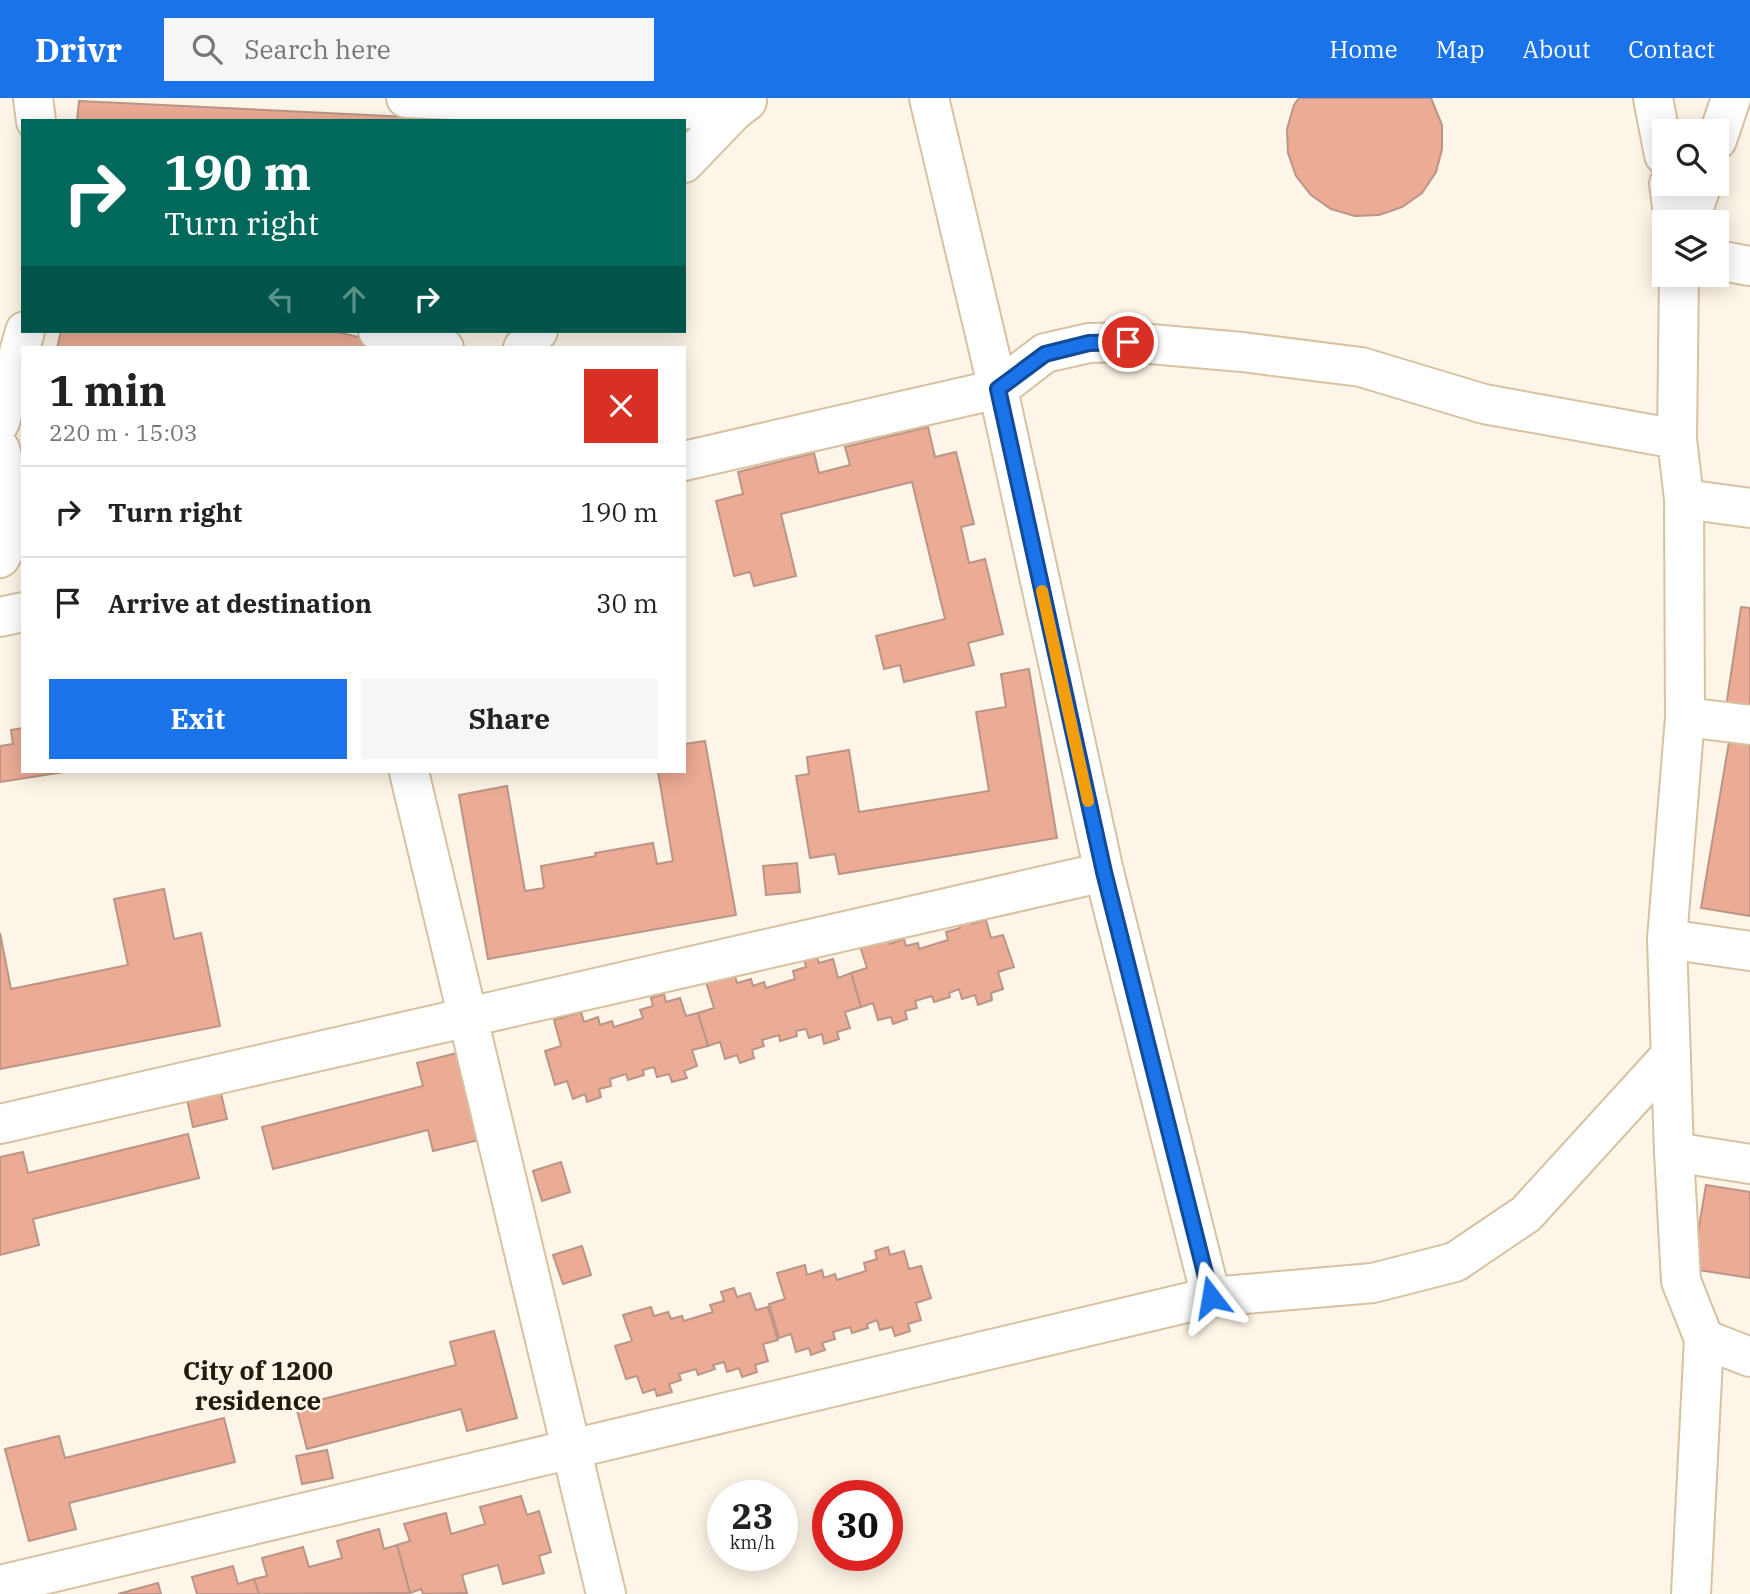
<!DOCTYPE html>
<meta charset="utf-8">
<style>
body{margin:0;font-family:"IBM Plex Serif",serif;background:#f6f6f6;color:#222;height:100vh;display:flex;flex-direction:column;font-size:26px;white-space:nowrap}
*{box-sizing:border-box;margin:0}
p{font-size:23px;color:#767676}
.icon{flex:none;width:38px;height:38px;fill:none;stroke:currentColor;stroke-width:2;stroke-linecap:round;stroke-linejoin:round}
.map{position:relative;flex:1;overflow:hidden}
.sheet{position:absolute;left:21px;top:248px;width:665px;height:427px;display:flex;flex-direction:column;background:#fff;border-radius:0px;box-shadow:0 4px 18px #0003}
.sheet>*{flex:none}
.banner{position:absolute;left:21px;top:21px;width:665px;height:214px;border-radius:0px;box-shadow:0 4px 18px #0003;background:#00695c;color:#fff;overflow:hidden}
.tools{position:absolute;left:1652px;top:21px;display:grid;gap:14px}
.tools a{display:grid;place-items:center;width:77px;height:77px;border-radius:0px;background:#fff;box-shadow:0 4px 18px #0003;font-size:35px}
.speed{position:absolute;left:707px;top:1382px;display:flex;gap:14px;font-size:35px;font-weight:700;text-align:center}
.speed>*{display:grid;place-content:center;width:91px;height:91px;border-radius:50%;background:#fff;box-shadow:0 4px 18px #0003;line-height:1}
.speed small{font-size:18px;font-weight:400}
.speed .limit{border:10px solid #d22;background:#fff;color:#111}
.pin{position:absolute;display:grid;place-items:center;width:60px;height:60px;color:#fff;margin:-30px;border:4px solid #fff;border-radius:50%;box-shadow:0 2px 7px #0007}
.me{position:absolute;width:77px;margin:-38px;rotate:346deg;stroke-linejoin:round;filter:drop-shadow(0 0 5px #0008)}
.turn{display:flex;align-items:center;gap:24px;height:147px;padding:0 28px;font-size:32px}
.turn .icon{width:91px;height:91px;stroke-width:2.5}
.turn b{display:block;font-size:49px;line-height:60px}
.lanes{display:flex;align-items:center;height:66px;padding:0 28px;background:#0003;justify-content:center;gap:35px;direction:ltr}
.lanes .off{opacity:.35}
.round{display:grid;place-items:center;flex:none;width:74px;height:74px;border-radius:0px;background:#f6f6f6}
.head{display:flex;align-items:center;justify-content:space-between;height:119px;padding:0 28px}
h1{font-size:42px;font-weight:700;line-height:52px}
.primary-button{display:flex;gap:14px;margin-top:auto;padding:14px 28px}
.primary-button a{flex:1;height:80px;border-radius:0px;background:#1a73e8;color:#fff;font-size:28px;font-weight:700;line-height:80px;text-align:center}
.primary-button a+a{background:#f6f6f6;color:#222}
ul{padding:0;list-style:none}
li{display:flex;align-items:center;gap:21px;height:91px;padding:0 28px;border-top:2px solid #e0e0e0}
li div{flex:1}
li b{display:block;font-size:26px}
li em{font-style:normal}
header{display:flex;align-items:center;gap:42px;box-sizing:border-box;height:98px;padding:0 35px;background:#1a73e8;color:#fff}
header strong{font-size:33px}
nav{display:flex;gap:38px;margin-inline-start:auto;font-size:24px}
.search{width:490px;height:63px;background:#f6f6f6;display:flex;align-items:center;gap:18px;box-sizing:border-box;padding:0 24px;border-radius:0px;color:#767676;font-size:26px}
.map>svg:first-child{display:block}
.building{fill:#ebab94;stroke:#bb9587;stroke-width:2}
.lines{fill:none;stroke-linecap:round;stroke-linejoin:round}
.minor-casing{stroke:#d7c2a1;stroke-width:42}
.minor{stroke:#fff;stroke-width:38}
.route-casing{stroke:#114b97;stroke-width:18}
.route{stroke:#1a73e8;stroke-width:12}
.slow{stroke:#f59e0b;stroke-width:12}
.labels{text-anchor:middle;stroke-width:5;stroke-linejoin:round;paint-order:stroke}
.neighbourhood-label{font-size:26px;font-weight:bold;fill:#221a0e;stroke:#fdf5e7}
</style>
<header>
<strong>Drivr</strong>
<div class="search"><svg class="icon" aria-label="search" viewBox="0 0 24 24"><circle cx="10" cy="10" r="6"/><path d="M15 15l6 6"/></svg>Search here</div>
<nav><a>Home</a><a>Map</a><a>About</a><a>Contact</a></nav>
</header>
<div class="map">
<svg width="1750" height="1496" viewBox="0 0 1750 1496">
<rect width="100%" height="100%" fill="#fdf5e7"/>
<g class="building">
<path d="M1299,0H1431L1442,27V51L1436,74L1422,95L1402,109L1379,117L1355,118L1331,111L1311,97L1296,78L1288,55L1287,31L1294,7Z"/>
<path d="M79,3L492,23H77Z"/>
<path d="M61,233H333L405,250H57Z"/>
<path d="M928,329L935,359L956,354L974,426L961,429L969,465L985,461L1003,536L968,545L974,567L904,584L900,567L884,571L876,538L945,521L912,384L781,416L796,478L754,488L750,474L734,478L716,403L743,396L738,374L814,355L819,375L850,367L845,349Z"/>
<path d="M1741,509L1750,510V612L1726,609Z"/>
<path d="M1029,571L1057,740L839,776L835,756L810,760L796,678L809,676L807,659L849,652L859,714L989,693L976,614L1006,609L1001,576Z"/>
<path d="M23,630V674H64L0,684V648L13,646L11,632Z"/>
<path d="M1730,638L1750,641V818L1701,810Z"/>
<path d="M705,643L736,817L488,861L459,697L507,688L525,793L544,790L541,768L596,758L595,755L653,745L657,766L673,763L658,674H684V646Z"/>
<path d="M797,765L800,794L766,797L763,768Z"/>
<path d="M164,791L174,841L201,835L220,928L0,971V835L11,891L128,867L114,801Z"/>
<path d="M970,818L972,826L986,822L991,840L1003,837L1014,869L998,874L1003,891L991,895L992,902L978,907L975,897L962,901L959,891L949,895L950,899L934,904L932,898L915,903L917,910L905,913L907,921L893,926L891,919L878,922L873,905L861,909L851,875L867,870L859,845L887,836L890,846L904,841L906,848L918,845L919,851L948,842L946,834L960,830L957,822Z"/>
<path d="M816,857L819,865L833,861L838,880L851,875L861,909L845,914L850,930L837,934L839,941L824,946L822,936L809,940L806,931L796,933L797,938L780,943L779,937L762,942L764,948L752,952L754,960L740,965L737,957L725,961L720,944L708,948L698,915L714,910L706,884L734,875L737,885L751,881L753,888L764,884L766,890L795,881L793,873L806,869L804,860Z"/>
<path d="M664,896L666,904L680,900L686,918L698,915L708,948L692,952L697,968L684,973L687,980L672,984L669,976L657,979L654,969L643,972L644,977L628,982L626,976L610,981L611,988L599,991L601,999L587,1004L585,996L573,1001L567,983L555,987L545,953L561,948L554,922L581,914L584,924L598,919L600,927L612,923L614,929L643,920L640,912L653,908L651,900Z"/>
<path d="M461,954L483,1041L433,1053L428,1032L273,1071L262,1029L423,988L417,965Z"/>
<path d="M220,991L227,1021L193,1029L186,997Z"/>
<path d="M188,1036L199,1080L33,1121L39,1147L0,1157V1059L23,1054L28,1075Z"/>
<path d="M561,1064L570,1094L542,1103L533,1073Z"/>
<path d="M1706,1087L1750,1094V1180L1692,1171Z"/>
<path d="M582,1148L591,1177L563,1186L553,1157Z"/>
<path d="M888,1149L890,1157L904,1153L909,1171L921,1168L931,1200L916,1205L921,1222L908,1226L910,1233L895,1238L892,1229L880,1232L877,1222L867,1226L868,1230L852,1235L850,1229L833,1234L835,1241L822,1245L825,1252L811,1257L809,1250L796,1254L791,1236L779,1240L769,1206L785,1201L777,1175L805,1167L807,1177L822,1172L824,1180L835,1176L837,1182L866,1173L864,1165L877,1161L875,1153Z"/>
<path d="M734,1190L737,1199L750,1195L756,1212L768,1209L778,1242L763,1246L768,1263L755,1267L757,1274L742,1279L739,1270L727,1274L724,1264L713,1267L715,1271L698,1277L696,1271L679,1276L681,1282L669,1286L672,1294L657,1298L655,1291L643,1295L637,1278L626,1281L615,1248L632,1243L623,1217L651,1209L654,1218L668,1214L671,1221L682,1218L684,1223L713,1214L710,1207L724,1203L721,1194Z"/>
<path d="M494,1233L517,1320L467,1333L461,1311L307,1351L296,1308L456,1267L450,1244Z"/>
<path d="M224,1320L235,1364L69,1405L76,1431L29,1443L5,1351L59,1338L65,1360Z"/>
<path d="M327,1352L333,1380L302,1386L296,1358Z"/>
<path d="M521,1398L527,1417L539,1413L551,1454L539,1458L544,1475L503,1486L498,1467L462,1477L467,1495L423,1496L421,1491L410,1495L397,1447L410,1443L404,1426L446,1415L451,1436L485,1426L480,1409Z"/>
<path d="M379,1431L384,1451L397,1447L410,1495L259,1496L254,1481L267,1478L262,1460L303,1449L309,1469L342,1460L337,1443Z"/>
<path d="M233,1468L238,1486L254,1481L259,1496H197L192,1479Z"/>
<path d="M158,1485L161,1496H118Z"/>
</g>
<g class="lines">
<defs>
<g id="minor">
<path d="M33,0L36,23"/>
<path d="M406,0L734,13"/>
<path d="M1653,0L1664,57"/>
<path d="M1717,42L1731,0"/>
<path d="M684,65L734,13L747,3"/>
<path d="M1669,86L1674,124"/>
<path d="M1689,124L1702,86"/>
<path d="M1717,162L1750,168"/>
<path d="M1679,177L1677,341L1684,401L1685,619L1667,841L1674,1054L1681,1183L1704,1241L1691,1496"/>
<path d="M378,233L444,250"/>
<path d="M523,250L538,233"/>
<path d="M0,324L25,233"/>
<path d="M0,351L19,423"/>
<path d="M684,363L998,291L1045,255L1089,245L1128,244L1242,254L1361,269L1484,306L1677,341"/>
<path d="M1684,401L1750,410"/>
<path d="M0,460L23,418"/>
<path d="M0,519L23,514"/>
<path d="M1685,619L1750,627"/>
<path d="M409,674L606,1496"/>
<path d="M1667,841L1750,853"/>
<path d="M0,1026L1104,774"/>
<path d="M1674,1054L1750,1066"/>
<path d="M1211,1199L1373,1185L1455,1164L1526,1116L1671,957"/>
<path d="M1704,1241L1750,1259"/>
<path d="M0,1487L1211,1199L1104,774L998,291L929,0"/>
</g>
</defs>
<use href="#minor" class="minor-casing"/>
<use href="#minor" class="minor"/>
</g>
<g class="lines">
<defs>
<path id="route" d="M1128,244L1089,245L1045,256L998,291L1104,774L1211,1199"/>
</defs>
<use href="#route" class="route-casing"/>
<use href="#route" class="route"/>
<path class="slow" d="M1042,493L1088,703"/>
</g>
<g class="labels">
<g class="neighbourhood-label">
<text x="258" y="1282">City of 1200<tspan x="258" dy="30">residence</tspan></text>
</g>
</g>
</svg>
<div class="tools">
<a><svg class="icon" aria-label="search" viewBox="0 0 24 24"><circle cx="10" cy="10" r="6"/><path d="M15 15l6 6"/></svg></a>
<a><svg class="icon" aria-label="layers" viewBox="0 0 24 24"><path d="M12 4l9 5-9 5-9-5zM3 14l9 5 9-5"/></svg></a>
</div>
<div class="speed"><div>23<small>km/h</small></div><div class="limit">30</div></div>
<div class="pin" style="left:1128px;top:244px;background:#d93025"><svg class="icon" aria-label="arrive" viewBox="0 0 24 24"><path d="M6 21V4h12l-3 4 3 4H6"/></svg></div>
<svg class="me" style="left:1211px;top:1199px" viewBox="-20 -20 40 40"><path d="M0-17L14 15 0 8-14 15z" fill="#1a73e8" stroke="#fff" stroke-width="4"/></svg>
<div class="banner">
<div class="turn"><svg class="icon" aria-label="right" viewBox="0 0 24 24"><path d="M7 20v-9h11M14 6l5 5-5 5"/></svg><div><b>190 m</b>Turn right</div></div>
<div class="lanes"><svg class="icon off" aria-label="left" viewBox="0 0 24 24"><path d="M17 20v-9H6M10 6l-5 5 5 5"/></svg><svg class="icon off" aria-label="ahead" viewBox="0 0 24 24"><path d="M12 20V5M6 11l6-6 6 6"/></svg><svg class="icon" aria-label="right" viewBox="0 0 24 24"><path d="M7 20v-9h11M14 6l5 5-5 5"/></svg></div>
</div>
<section class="sheet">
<div class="head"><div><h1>1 min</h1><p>220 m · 15:03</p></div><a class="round" style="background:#d93025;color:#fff"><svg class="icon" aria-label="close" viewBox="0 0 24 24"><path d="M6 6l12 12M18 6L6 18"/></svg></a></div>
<ul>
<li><svg class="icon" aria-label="right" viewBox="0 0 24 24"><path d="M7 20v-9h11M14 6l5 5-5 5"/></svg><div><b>Turn right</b></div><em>190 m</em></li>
<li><svg class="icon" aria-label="arrive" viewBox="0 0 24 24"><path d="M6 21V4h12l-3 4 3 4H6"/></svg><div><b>Arrive at destination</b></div><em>30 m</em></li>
</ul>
<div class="primary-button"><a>Exit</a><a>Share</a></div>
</section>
</div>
